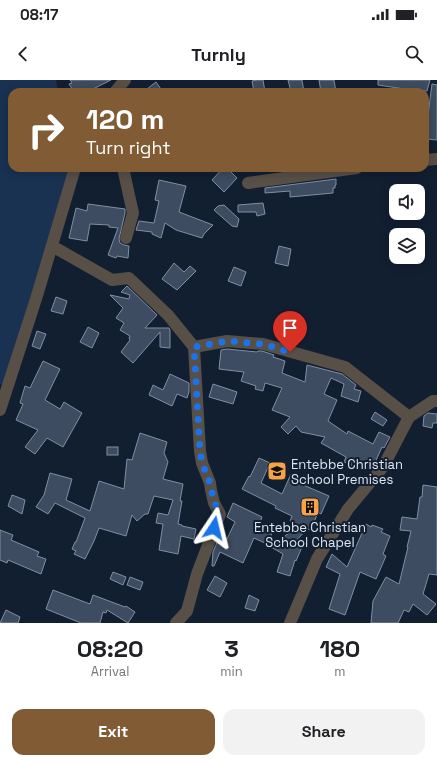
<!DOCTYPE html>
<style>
body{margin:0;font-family:"Space Grotesk",sans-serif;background:#f2f2f2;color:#202124;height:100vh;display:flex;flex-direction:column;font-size:15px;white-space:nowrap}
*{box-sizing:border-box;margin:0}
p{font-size:13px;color:#757577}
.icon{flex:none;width:22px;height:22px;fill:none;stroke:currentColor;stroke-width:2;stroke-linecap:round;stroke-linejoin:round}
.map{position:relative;height:543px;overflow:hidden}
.drawer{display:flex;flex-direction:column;background:#fff;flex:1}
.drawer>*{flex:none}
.top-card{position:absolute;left:8px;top:8px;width:421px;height:84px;border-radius:12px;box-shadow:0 2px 10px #0003;background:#805b33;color:#fff;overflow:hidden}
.buttons{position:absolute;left:389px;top:104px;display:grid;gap:8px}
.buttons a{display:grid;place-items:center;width:36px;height:36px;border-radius:8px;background:#fff;box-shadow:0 2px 10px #0003;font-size:20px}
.pin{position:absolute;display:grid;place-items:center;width:34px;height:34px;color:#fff;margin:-41px -17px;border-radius:50% 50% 50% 0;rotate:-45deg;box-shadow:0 0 4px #0007}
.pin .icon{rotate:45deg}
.me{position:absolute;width:44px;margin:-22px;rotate:10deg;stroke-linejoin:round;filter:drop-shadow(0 0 3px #0008)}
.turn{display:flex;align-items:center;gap:14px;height:84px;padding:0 12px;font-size:18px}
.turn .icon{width:52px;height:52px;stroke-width:2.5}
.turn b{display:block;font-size:28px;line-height:34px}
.eta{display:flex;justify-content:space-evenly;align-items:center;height:68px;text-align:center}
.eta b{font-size:24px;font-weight:600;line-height:28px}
.action{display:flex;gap:8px;margin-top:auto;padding:8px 12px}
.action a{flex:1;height:46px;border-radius:12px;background:#805b33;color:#fff;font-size:16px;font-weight:600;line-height:46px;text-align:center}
.action a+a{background:#f2f2f2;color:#202124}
.status{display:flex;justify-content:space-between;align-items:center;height:28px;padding:0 20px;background:#fff;direction:ltr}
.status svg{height:11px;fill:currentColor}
header{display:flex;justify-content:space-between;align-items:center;height:52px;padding:0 12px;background:#fff;font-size:18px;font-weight:600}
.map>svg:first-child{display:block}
.green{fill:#193252}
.building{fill:#3d4c60;stroke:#7e8fa6}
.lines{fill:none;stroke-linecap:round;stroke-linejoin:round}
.minor{stroke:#584f47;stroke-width:12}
.route{stroke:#1a73e8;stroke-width:7;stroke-dasharray:0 12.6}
.labels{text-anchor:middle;stroke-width:4;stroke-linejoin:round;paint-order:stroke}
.poi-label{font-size:13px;fill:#dde6f2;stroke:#121f31;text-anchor:start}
</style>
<div class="status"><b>08:17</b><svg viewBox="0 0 49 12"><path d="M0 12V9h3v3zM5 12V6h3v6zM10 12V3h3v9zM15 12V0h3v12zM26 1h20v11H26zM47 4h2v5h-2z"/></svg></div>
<header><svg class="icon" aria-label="back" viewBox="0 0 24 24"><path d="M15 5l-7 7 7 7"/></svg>Turnly<svg class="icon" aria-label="search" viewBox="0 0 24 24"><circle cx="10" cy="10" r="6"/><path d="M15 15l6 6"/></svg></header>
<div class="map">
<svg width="437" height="543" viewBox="0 0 437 543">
<rect width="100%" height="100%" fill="#121f31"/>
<path class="green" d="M0,0H56L58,12H12V88H71L4,306L0,304Z"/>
<g class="building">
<path d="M70,0H111L87,12H74L69,4L72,3Z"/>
<path d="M257,0H263L265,12H254L252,1Z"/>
<path d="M288,0H302L304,12H291Z"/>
<path d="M319,0H334L336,12H321Z"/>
<path d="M378,0H430L427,11H418L378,5Z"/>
<path d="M156,2L163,12H143Z"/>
<path d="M432,4L437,5V60L425,59Z"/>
<path d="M223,88H227L237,98L224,112L212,100Z"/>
<path d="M336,99V105H335V108H333V113L290,117V111L265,113V108Z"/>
<path d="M159,100L186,106L179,132L213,145L204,154L202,158L176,150L165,143L161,158L152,154V152L136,150L139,141L154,143L159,121L155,120Z"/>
<path d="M263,123L265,134L257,136L256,132H238V125Z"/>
<path d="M88,124L125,129V133L119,159L120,163L124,165L129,166L128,178L117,176L116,178L108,175L118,148L109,147V145L90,144L87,161L69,158L76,128L87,131Z"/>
<path d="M224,125L239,139L237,147L232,146L214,130L218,126Z"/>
<path d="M279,166L291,169L288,186L275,183Z"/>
<path d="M174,183L184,192L190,186L196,191L177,210L162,199Z"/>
<path d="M234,187L246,192L241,206L228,201Z"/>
<path d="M127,206L157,235L145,248H169L170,250V268L160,267V252L133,283L121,272L130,260L129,258L130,256L120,250L124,243L116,238L123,228L110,215L129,219L130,215L121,212Z"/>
<path d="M56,217L67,221L63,234L51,231Z"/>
<path d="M88,247L99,253L92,268L80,262Z"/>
<path d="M37,251L46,254L40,269L32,266Z"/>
<path d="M227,269L257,272L258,271H262L274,275L273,277L285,281L282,293L305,302L307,285L342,294L356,305L354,309L361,311L358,322L341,316L344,304L331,298L324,314L337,320L328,341L347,354L348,351L373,364L379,352L390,357L384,368L382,367L373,387L371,390L357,384L356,387L344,382L346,377L321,363L325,357L301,352L296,346L288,354L281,347L290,337L272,330L282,308L265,303L263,311L255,309L256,306L241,301L244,292L219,289L221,270Z"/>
<path d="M43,281L60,289L45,320L60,329L64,322L82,333L63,367L47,358L35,374L25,367L38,350L16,340L23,324L20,323L25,306L30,308Z"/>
<path d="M170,294L189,303V312L187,318L177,314L172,326L149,315L153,305L163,310Z"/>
<path d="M213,304L237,312L233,324L209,317Z"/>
<path d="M375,332L387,340L383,346L371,339Z"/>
<path d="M428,333L437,334V343H433L432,348L423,346L424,336Z"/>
<path d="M140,353L167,362L164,373L168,382L163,399L183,404L180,421H182L178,444L182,445V446L196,449L194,459L181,456L178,474L159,470L163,444L156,443L158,433L168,435L173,420L154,416L148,434H145L137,441L132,435L126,456L99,448L94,461L85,479L74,474L76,471L72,469L75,462H76L85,438L55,423L48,434L36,427L44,415L50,393L72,399L66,420L90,431L99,401L124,409L127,379L132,380Z"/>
<rect x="107" y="367" width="11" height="8"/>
<path d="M259,378L270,383L261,403L282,414L291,394L303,399L301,404L329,416L321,434L318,432L311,450L307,449L294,463L302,467L296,481L295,480L290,496L277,492L283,474L271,467L299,445L290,441L292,436L275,428L276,426L242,409L249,396L250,397Z"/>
<path d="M423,405L437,407V495L429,494L423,514L436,524L427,535L413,524L409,532L404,530L398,543H371L373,521L386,497L399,504L408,467H407L411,451L400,450L402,437L417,439L420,417H422Z"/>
<path d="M12,415L25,420L22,434L8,426Z"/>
<path d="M233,423L262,437L260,443L274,449L267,464L254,458L243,483L220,472L214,486H212L213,472L219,458L227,459L235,442L227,437Z"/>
<path d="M366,444L371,447L372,445L383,449L381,452L390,456L383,474L386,476L376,499L360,492L345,535L329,529L340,494L326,487L332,474L347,487Z"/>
<path d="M0,450L13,455L11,460L39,472L37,476L46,479L41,494L8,480L7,483L0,480Z"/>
<path d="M113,492L126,497L123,505L110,499Z"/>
<path d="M215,496L227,503L220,517L207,510Z"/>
<path d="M130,497L143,502L140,510L127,505Z"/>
<path d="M53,510L90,524L93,515L125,527L126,526L135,532L128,543L107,530L106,533L103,532L100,543H81L46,529Z"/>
<path d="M249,515L259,520L255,531L245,528Z"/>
<path d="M6,530L20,537L18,543H0Z"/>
</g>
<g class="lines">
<g class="minor">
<path d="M115,12L125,0"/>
<path d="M425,80L437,79"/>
<path d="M123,88L133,133L126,158"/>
<path d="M248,103L357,88"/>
<path d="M52,166L112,200L129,198L168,235L194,267L227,261L263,264L345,287L409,337"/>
<path d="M0,330L36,219L75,88"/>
<path d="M176,543L187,531L197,494L220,434L214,423L211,410L210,403L202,383L200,371L194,267"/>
<path d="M290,543L317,479L348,429L383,387L409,337L433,321H437"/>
</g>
</g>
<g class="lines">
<path class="route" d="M214,448L220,434L214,422L210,403L202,383L200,371L194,267L227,261L263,264L290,272"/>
</g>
<defs>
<symbol id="school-square" viewBox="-11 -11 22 22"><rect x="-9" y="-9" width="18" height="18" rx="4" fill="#f6a246" stroke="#121f31"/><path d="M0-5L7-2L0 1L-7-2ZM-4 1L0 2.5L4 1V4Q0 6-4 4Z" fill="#111"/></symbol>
<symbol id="building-square" viewBox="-11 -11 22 22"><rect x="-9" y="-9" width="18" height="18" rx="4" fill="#f6a246" stroke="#121f31"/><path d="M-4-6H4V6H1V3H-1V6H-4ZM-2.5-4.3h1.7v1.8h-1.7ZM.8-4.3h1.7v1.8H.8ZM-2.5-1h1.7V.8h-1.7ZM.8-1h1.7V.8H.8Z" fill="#111"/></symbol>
</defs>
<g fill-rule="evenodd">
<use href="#school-square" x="266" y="380" width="22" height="22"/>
<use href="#building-square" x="299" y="416" width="22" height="22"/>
</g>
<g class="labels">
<g class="poi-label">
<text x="291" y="389">Entebbe Christian<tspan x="291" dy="15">School Premises</tspan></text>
<text x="310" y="452" text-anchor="middle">Entebbe Christian<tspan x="310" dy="15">School Chapel</tspan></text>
</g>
</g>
</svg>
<div class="buttons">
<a><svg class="icon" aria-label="sound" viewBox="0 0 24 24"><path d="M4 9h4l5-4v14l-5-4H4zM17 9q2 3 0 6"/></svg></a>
<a><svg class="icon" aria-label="layers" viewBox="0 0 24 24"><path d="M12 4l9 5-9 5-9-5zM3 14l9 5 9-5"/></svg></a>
</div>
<div class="pin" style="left:290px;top:272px;background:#d93025"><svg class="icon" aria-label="arrive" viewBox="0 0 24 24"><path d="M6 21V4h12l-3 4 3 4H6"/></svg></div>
<svg class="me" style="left:214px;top:448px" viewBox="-20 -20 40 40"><path d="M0-17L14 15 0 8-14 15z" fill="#1a73e8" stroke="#fff" stroke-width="4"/></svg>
<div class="top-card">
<div class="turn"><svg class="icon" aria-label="right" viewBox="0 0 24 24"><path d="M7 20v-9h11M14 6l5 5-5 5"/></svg><div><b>120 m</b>Turn right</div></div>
</div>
</div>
<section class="drawer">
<div class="eta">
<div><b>08:20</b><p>Arrival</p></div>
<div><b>3</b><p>min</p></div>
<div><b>180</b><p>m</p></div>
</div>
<div class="action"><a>Exit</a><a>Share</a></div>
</section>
